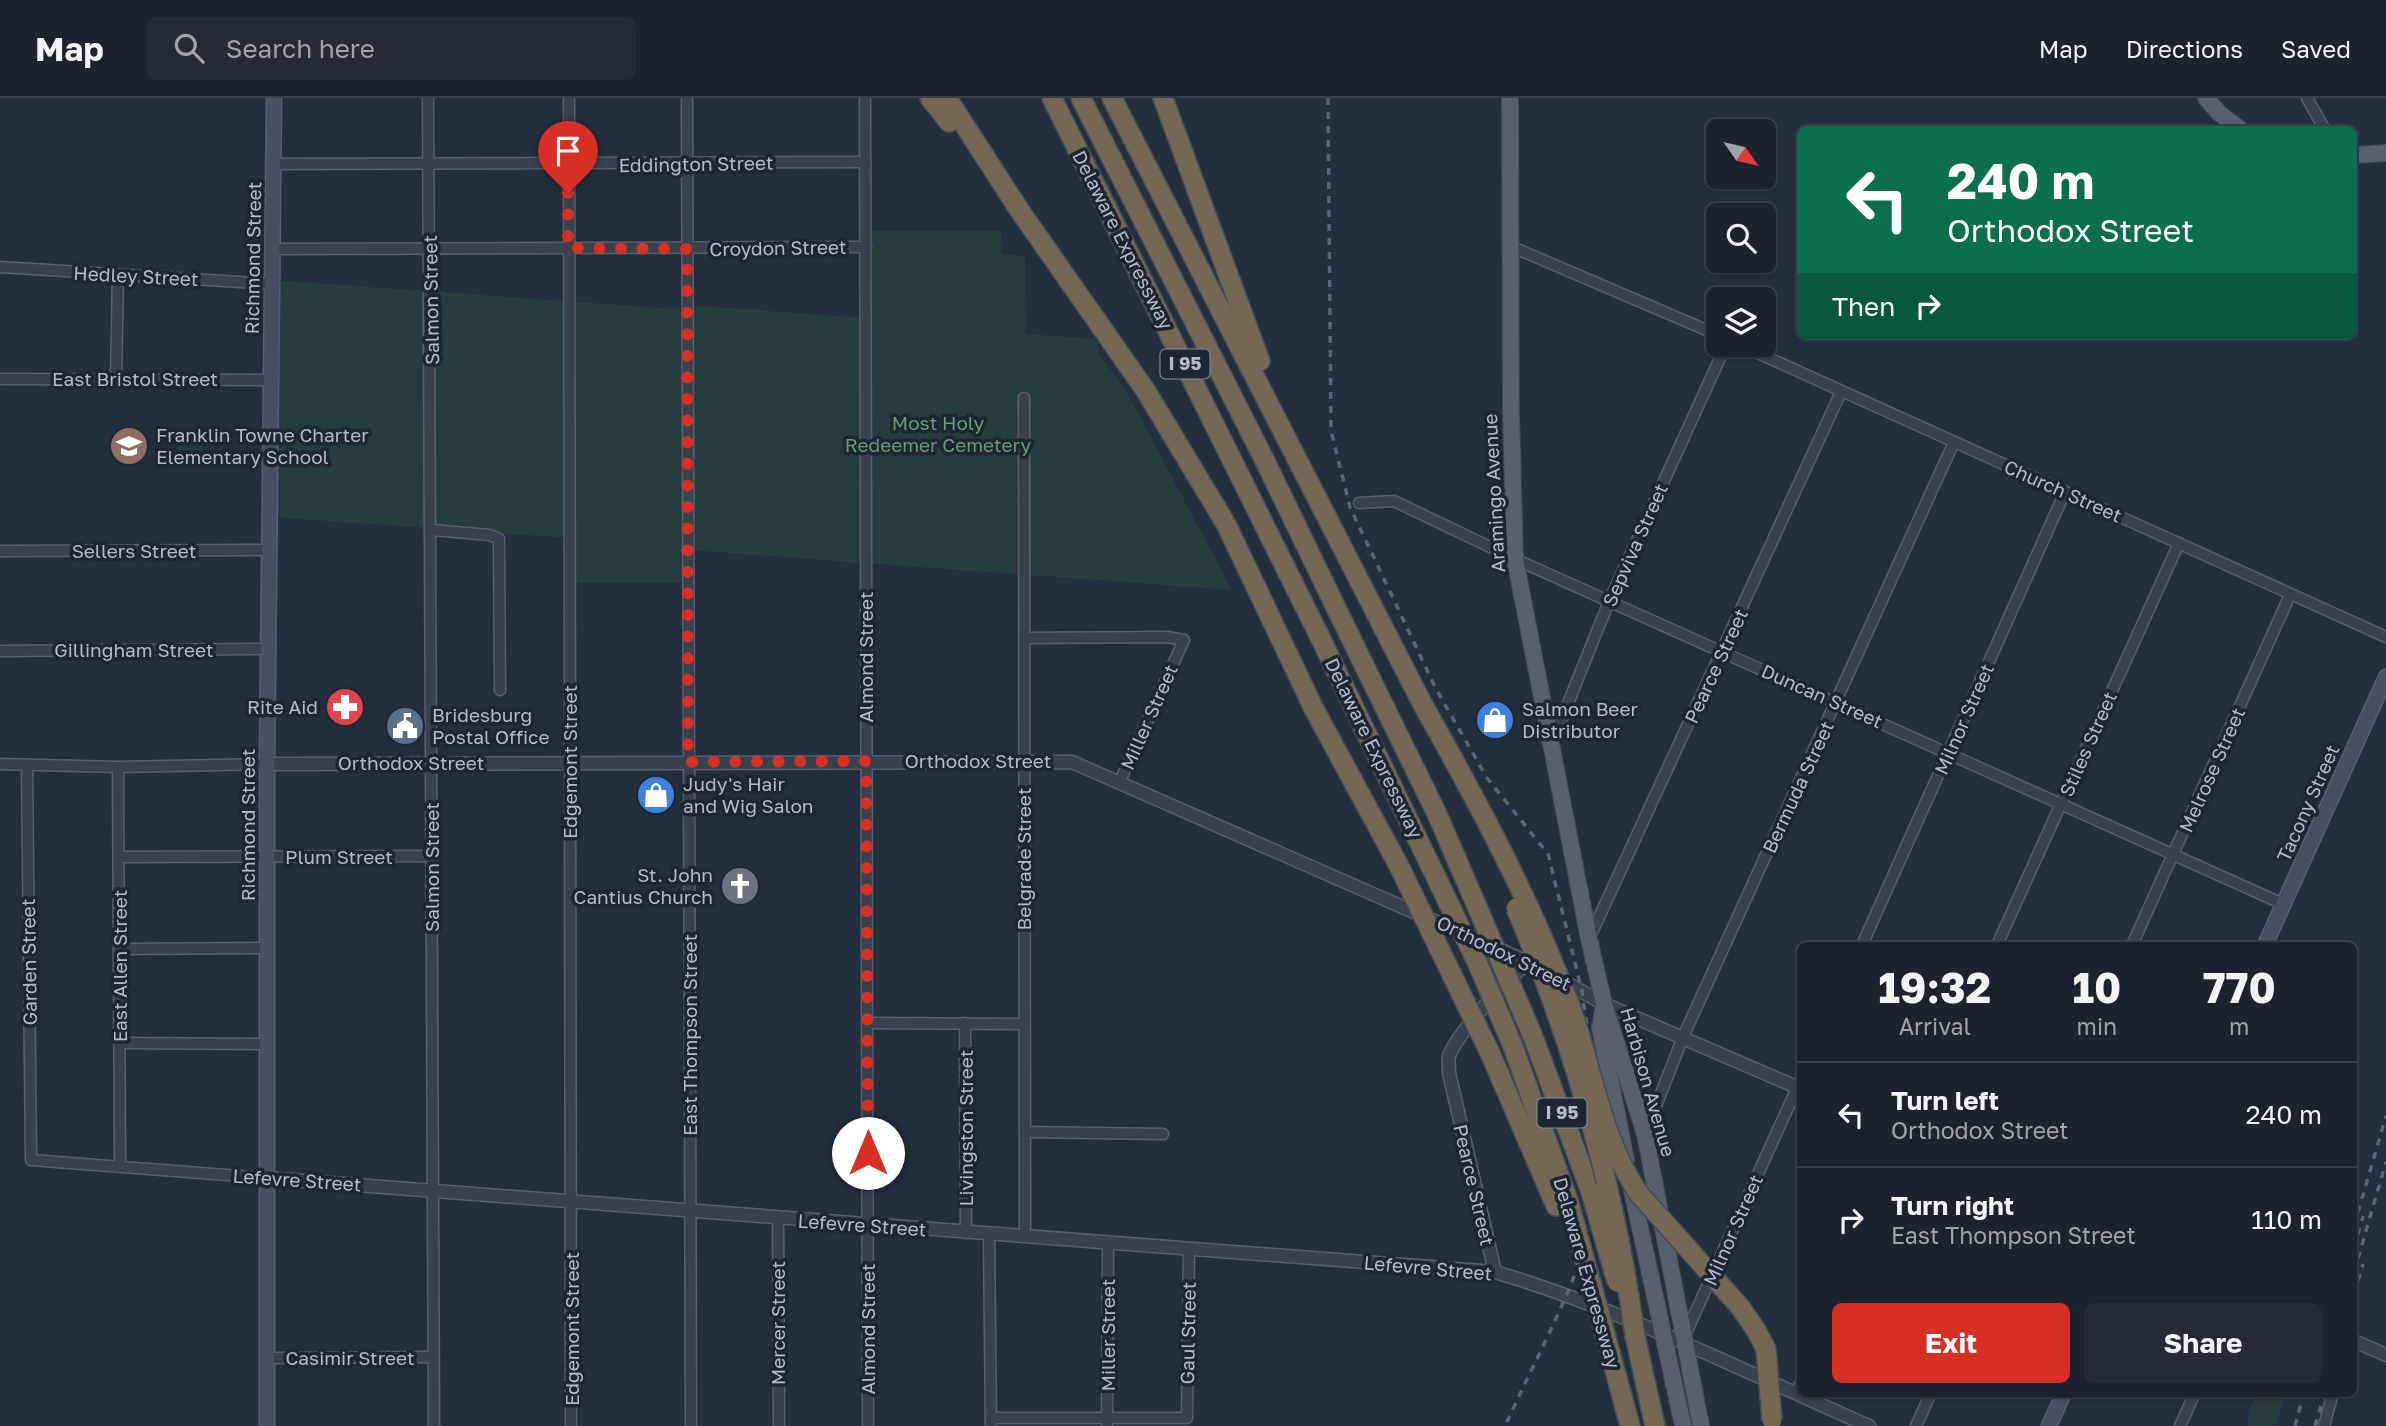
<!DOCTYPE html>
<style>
body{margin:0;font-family:"Golos Text",sans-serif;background:#242b36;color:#f1f3f6;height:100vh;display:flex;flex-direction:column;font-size:26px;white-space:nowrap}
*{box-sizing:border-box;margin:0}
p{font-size:23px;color:#a0a4aa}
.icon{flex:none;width:38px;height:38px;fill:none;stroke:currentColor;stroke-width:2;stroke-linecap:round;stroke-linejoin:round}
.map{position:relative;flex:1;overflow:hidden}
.side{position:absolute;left:1797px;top:844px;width:560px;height:455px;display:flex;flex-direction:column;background:#1b232e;border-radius:10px;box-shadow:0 2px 5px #0004,0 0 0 2px #39404a}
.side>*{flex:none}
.guide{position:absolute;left:1797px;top:28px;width:560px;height:214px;border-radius:10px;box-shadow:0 2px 5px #0004,0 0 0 2px #39404a;background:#0b6e4f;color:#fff;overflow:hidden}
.needle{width:46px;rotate:124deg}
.fabs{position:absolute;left:1706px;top:21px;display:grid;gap:14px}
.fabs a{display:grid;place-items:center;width:70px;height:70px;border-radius:10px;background:#1b232e;box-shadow:0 2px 5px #0004,0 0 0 2px #39404a;font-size:35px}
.pin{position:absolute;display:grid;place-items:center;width:60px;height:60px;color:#fff;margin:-72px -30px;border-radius:50% 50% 50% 0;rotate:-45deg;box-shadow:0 0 7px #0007}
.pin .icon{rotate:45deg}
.me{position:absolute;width:77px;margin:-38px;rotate:0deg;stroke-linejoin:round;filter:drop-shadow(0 0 5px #0008)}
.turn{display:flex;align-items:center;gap:24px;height:147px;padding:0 35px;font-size:32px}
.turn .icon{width:91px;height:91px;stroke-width:2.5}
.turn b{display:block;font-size:49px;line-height:60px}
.then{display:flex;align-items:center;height:66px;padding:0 35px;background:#0003;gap:14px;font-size:26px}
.eta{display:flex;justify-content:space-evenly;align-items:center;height:119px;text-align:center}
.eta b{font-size:42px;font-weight:700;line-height:49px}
.action{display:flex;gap:14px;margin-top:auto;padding:14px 35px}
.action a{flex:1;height:80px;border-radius:10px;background:#d93025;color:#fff;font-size:28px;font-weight:700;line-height:80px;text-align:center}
.action a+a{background:#242b36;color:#f1f3f6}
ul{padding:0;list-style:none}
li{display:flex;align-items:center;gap:21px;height:105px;padding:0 35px;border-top:2px solid #39404a}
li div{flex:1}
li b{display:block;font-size:26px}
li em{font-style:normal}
header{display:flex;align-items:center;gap:42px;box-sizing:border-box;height:98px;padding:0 35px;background:#1b232e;border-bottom:2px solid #39404a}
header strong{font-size:33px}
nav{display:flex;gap:38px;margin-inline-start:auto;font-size:24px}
.search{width:490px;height:63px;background:#242b36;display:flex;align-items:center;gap:18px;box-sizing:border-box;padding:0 24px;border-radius:10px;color:#a0a4aa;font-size:26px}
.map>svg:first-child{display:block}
.green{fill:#263c3f}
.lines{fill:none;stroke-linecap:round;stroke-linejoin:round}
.minor-casing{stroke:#565f6c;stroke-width:13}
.tertiary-casing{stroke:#565f6c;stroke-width:15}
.secondary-casing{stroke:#565f6c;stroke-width:17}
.primary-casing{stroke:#414a57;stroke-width:18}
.motorway-casing{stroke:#434c59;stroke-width:22}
.minor{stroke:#38414e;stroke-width:10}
.tertiary{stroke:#38414e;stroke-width:12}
.secondary{stroke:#465061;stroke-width:14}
.primary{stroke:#56606e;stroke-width:16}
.motorway{stroke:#746855;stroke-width:19}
.rail{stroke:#5a6575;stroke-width:3.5;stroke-dasharray:7 7;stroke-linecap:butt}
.motorway-bridge-casing{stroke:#434c59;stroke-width:22;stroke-linecap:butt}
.motorway-bridge{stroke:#746855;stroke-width:19}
.route{stroke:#d93025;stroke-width:12;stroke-dasharray:0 21.6}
.labels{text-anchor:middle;stroke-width:7;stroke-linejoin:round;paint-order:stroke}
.shield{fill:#1d2633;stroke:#878f9c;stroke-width:2}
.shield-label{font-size:18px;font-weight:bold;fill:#b4bcc9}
.street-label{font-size:19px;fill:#b4bcc9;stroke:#1d2633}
.park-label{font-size:19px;fill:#6b9a76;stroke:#1d2633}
.poi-label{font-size:19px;fill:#b4bcc9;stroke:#1d2633;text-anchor:start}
</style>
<header>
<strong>Map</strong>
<div class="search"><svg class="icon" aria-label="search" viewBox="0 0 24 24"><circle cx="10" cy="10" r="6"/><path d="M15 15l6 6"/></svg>Search here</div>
<nav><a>Map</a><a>Directions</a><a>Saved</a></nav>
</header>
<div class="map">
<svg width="2386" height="1328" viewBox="0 0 2386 1328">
<rect width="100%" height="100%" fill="#242f3e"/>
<g class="green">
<path d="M865,133H1001L1002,156L1025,158L1026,236L1097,241L1100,258L1124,289L1232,492L688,452V485H569V440L269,419L271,182L677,211L687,207L865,220Z"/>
<path d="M178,344H203V368L178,367Z"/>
<path d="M2259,1295H2286L2276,1328H2248L2249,1312Z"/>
</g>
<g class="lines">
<defs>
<g id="minor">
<path d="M428,0L434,1328"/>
<path d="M569,0L571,1328"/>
<path d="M687,0L691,1328"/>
<path d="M865,0L868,1328"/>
<path d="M2307,0L2325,32"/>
<path d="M274,66L865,64"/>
<path d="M1510,148L1718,237"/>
<path d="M271,151L866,149"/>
<path d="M0,169L271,186"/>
<path d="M1740,247L2386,539"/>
<path d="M116,279L118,177"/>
<path d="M0,281L271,282"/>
<path d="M1024,300L1025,1138"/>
<path d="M1359,405L1394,403L1515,461L2283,806"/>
<path d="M432,432L490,437L499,441L500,592"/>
<path d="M0,453L268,452"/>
<path d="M1025,540L1167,539L1184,542L1120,683"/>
<path d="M0,553L269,551"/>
<path d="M1552,645L1610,501L1726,247"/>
<path d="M0,666L118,669L267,666"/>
<path d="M27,667L31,1062L265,1080"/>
<path d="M118,669L120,1068"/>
<path d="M120,759L432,758"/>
<path d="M1589,841L1841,294"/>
<path d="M1862,847L2065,394"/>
<path d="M1997,847L2179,445"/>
<path d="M2132,847L2290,497"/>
<path d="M120,851L268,850"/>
<path d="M867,925L1023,926"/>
<path d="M965,925L966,1135"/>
<path d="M120,945L266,946"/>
<path d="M1026,1034L1163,1036"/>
<path d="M1645,1036L1683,939L1954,344"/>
<path d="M778,1121L779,1328"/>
<path d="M989,1137L991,1328"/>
<path d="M1685,1237L1801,981"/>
<path d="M266,1260L433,1259"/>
<path d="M1796,1296L1801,1284"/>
<path d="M991,1320H1187L1189,1151"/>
<path d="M1107,1328L1108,1147"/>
<path d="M1916,1328L1931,1295"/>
<path d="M2180,1328L2195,1295"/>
<path d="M2324,1328L2333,1295"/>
</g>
<g id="tertiary">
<path d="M267,666L1072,664L1539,869"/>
<path d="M1558,880L1604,906L1801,991"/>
<path d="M265,1080L1495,1174C1624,1212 1745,1274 1869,1328"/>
<path d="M1495,1174L1449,975C1449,969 1448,963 1449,958C1456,938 1512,873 1531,864"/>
<path d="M2354,1243L2386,1257"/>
</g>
<g id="secondary">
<path d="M2265,847L2386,579"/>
<path d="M267,1328V666L274,0"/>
<path d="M2049,1328L2064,1295"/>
</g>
<g id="primary">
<path d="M1510,0L1511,316L1515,461L1589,841L1604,906L1645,1036L1701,1328"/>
<path d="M2206,0L2219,15L2241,32"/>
<path d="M2354,57L2386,55"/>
<path d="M1603,912L1600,930L1626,1062"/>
<path d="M1631,1088L1683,1328"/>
</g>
<g id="motorway">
<path d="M930,0L949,24"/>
<path d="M947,0L1020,113L1146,293L1226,426L1314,611"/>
<path d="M1052,0L1317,533"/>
<path d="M1081,0L1264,361L1341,520"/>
<path d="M1112,0L1422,605"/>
<path d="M1163,0L1260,263"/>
<path d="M1532,936L1591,1094"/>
<path d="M1512,946L1568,1102"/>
<path d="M1490,955L1556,1108"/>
<path d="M1604,1232L1630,1328"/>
<path d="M1635,1238L1655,1328"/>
</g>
</defs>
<use href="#minor" class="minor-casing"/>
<use href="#tertiary" class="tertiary-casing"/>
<use href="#secondary" class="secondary-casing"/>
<use href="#primary" class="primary-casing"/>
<use href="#motorway" class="motorway-casing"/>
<use href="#minor" class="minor"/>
<use href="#tertiary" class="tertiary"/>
<use href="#secondary" class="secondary"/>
<use href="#primary" class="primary"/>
<use href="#motorway" class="motorway"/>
<g class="rail">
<path d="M1328,0L1331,333L1350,409L1436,591L1487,680L1548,756L1582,893C1585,937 1605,980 1607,1024C1612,1127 1547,1235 1505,1328"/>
<path d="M2354,1128L2386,1018"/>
<path d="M2354,1150L2363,1118"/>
<path d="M2354,1174L2386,1064"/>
<path d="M2354,1196L2363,1166"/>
<path d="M2295,1328L2304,1295"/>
<path d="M2315,1328L2325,1295"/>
</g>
<defs>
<g id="motorway-bridge">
<path d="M1341,520L1437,716L1532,936"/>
<path d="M1317,533L1477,864L1512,946"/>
<path d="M1422,605C1477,703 1531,802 1570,908C1593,971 1601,1042 1640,1097L1741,1210L1756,1232L1766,1251L1772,1322"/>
<path d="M1314,611L1399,768L1490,955"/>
<path d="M1516,810C1574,947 1615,1090 1635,1238"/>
<path d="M1591,1094L1617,1184"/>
<path d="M1568,1102L1604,1232"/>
</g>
</defs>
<use href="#motorway-bridge" class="motorway-bridge-casing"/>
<use href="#motorway-bridge" class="motorway-bridge"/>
</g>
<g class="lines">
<path class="route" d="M568,95V150L687,151L688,664L866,663L868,1055"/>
</g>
<defs>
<symbol id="school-disc" viewBox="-11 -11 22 22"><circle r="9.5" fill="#8d6e63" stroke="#1d2633"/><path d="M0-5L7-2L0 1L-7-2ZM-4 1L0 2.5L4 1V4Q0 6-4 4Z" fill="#fff"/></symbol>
<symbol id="pharmacy-disc" viewBox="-11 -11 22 22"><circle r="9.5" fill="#e0444e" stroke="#1d2633"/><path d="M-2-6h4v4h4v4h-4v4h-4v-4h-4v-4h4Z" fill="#fff"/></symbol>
<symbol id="shop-disc" viewBox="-11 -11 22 22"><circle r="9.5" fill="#3f7fe0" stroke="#1d2633"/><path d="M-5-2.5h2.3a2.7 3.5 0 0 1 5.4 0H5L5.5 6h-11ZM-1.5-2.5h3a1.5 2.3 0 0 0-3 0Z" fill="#fff"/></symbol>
<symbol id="civic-disc" viewBox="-11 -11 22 22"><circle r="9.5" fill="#5c6f8a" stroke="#1d2633"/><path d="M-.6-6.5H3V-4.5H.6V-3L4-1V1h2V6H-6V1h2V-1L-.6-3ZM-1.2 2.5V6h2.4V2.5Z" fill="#fff"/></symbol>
<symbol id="church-disc" viewBox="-11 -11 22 22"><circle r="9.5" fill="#6b7280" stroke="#1d2633"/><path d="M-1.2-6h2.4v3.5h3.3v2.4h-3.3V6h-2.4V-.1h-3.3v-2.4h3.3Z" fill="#fff"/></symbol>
</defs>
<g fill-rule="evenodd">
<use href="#school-disc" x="107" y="326" width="44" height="44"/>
<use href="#pharmacy-disc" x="323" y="587" width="44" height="44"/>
<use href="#shop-disc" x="1473" y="600" width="44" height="44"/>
<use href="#civic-disc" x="383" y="606" width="44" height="44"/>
<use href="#shop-disc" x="634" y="675" width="44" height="44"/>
<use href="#church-disc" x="718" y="766" width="44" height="44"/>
</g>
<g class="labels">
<g class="shield">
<rect x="1160.5" y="251.5" width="49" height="29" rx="5"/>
<rect x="1537.5" y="1000.5" width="49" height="29" rx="5"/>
</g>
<g class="shield-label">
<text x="1185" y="272">I 95</text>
<text x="1562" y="1021">I 95</text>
</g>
<g class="street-label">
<text transform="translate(696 66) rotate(-1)" y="7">Eddington Street</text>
<text transform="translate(1123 142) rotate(63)" y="7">Delaware Expressway</text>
<text transform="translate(778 150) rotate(-1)" y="7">Croydon Street</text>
<text transform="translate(253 160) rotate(-89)" y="7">Richmond Street</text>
<text transform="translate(136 178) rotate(3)" y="7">Hedley Street</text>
<text transform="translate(431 202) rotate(-91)" y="7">Salmon Street</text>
<text x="135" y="288">East Bristol Street</text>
<text transform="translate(2063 393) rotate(24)" y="7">Church Street</text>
<text transform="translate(1494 395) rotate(-93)" y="7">Aramingo Avenue</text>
<text transform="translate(1635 447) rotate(-66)" y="7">Sepviva Street</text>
<text x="134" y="460">Sellers Street</text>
<text x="134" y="559">Gillingham Street</text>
<text transform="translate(866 559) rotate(-90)" y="7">Almond Street</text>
<text transform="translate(1716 568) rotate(-65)" y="7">Pearce Street</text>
<text transform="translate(1822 598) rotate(24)" y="7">Duncan Street</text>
<text transform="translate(1149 619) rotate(-66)" y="7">Miller Street</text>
<text transform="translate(1964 621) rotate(-66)" y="7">Milnor Street</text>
<text transform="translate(2088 646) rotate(-66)" y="7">Stiles Street</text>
<text transform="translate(1374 650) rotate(64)" y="7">Delaware Expressway</text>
<text x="978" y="670">Orthodox Street</text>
<text transform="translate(570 664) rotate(-90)" y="7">Edgemont Street</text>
<text x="411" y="672">Orthodox Street</text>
<text transform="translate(2212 672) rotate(-66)" y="7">Melrose Street</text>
<text transform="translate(1798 689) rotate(-65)" y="7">Bermuda Street</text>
<text transform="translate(2308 705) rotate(-66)" y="7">Tacony Street</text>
<text transform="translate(248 727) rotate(-90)" y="7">Richmond Street</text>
<text x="339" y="766">Plum Street</text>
<text transform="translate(1024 761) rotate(-90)" y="7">Belgrade Street</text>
<text transform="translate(432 769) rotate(-90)" y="7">Salmon Street</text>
<text transform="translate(1504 855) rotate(26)" y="7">Orthodox Street</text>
<text transform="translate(29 864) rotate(-91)" y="7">Garden Street</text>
<text transform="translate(120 868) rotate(-90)" y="7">East Allen Street</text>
<text transform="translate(690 937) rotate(-90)" y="7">East Thompson Street</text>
<text transform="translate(1648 984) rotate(74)" y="7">Harbison Avenue</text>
<text transform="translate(966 1030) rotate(-90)" y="7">Livingston Street</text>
<text transform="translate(297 1082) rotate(4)" y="7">Lefevre Street</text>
<text transform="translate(1474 1087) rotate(77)" y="7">Pearce Street</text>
<text transform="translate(862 1127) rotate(4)" y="7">Lefevre Street</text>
<text transform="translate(1733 1132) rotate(-66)" y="7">Milnor Street</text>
<text transform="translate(1428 1170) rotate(5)" y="7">Lefevre Street</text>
<text transform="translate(1587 1175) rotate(74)" y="7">Delaware Expressway</text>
<text transform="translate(778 1225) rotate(-90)" y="7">Mercer Street</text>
<text transform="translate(572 1231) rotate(-90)" y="7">Edgemont Street</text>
<text transform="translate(868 1231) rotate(-90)" y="7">Almond Street</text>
<text transform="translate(1188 1235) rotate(-89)" y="7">Gaul Street</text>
<text transform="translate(1108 1237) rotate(-90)" y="7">Miller Street</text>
<text x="350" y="1267">Casimir Street</text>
</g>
<g class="park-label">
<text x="938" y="332">Most Holy<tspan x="938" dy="22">Redeemer Cemetery</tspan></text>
</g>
<g class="poi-label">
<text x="156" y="344">Franklin Towne Charter<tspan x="156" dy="22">Elementary School</tspan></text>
<text x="318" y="616" text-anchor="end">Rite Aid</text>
<text x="1522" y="618">Salmon Beer<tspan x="1522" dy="22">Distributor</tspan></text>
<text x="432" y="624">Bridesburg<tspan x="432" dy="22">Postal Office</tspan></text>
<text x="683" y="693">Judy's Hair<tspan x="683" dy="22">and Wig Salon</tspan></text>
<text x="713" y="784" text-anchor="end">St. John<tspan x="713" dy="22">Cantius Church</tspan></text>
</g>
</g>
</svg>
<div class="fabs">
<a><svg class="needle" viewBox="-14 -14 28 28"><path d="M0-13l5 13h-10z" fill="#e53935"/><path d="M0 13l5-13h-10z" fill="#a0a4aa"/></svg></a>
<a><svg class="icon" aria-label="search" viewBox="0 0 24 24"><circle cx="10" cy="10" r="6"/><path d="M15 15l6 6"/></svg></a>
<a><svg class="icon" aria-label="layers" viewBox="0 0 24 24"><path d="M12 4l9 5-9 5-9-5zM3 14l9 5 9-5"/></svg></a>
</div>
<div class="pin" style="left:568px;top:95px;background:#d93025"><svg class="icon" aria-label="arrive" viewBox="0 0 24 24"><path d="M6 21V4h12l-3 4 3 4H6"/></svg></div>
<svg class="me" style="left:868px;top:1055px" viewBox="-20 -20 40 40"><circle r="19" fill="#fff"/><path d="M0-13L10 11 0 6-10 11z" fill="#d93025"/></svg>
<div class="guide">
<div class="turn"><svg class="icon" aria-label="left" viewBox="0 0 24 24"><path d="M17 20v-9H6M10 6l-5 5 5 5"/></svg><div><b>240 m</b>Orthodox Street</div></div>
<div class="then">Then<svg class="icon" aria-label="right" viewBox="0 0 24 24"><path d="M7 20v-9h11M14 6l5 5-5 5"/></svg></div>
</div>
<section class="side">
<div class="eta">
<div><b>19:32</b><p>Arrival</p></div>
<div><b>10</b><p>min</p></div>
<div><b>770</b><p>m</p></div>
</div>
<ul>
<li><svg class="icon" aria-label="left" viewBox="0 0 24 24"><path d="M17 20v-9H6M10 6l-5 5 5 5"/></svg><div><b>Turn left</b><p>Orthodox Street</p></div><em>240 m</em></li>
<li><svg class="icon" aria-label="right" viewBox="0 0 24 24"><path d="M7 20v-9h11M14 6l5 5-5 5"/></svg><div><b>Turn right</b><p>East Thompson Street</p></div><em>110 m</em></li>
</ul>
<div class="action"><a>Exit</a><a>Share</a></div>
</section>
</div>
